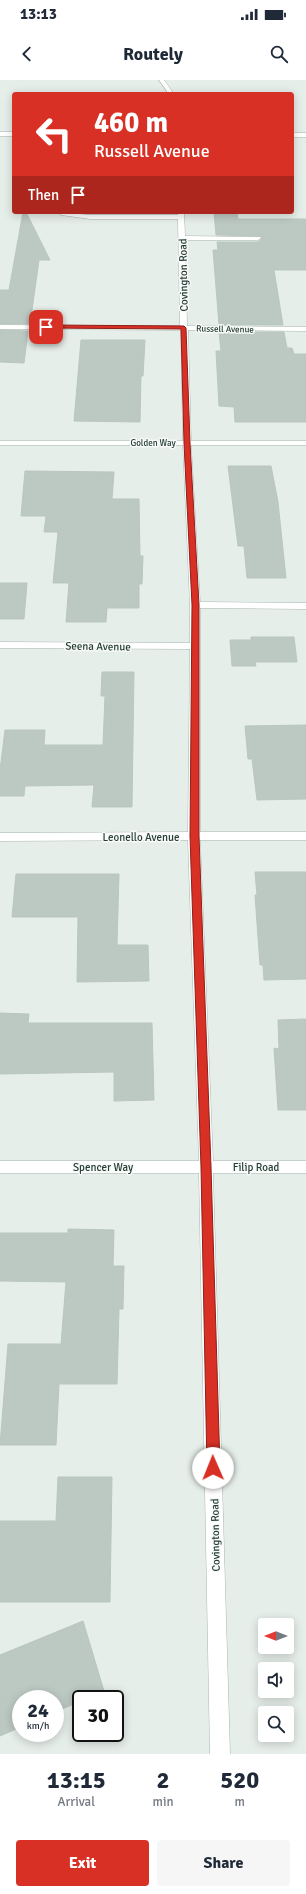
<!DOCTYPE html>
<style>
body{margin:0;font-family:Signika,sans-serif;background:#f6f6f7;color:#1f2937;height:100vh;display:flex;flex-direction:column;font-size:15px;white-space:nowrap}
*{box-sizing:border-box;margin:0}
p{font-size:13px;color:#747a83}
.icon{flex:none;width:22px;height:22px;fill:none;stroke:currentColor;stroke-width:2;stroke-linecap:round;stroke-linejoin:round}
.map{position:relative;height:1674px;overflow:hidden}
.sheet{display:flex;flex-direction:column;background:#fff;flex:1}
.sheet>*{flex:none}
.top-card{position:absolute;left:12px;top:12px;width:282px;height:122px;border-radius:4px;box-shadow:0 2px 10px #0003;background:#d93025;color:#fff;overflow:hidden}
.needle{width:26px;rotate:270deg}
.tools{position:absolute;left:258px;top:1538px;display:grid;gap:8px}
.tools a{display:grid;place-items:center;width:36px;height:36px;border-radius:4px;background:#fff;box-shadow:0 2px 10px #0003;font-size:20px}
.speed{position:absolute;left:12px;top:1610px;display:flex;gap:8px;font-size:20px;font-weight:700;text-align:center}
.speed>*{display:grid;place-content:center;width:52px;height:52px;border-radius:50%;background:#fff;box-shadow:0 2px 10px #0003;line-height:1}
.speed small{font-size:10px;font-weight:400}
.speed .limit{border:2px solid #111;border-radius:6px;background:#fff;color:#111}
.pin{position:absolute;display:grid;place-items:center;width:34px;height:34px;color:#fff;margin:-17px;border-radius:8px;box-shadow:0 2px 6px #0006}
.me{position:absolute;width:44px;margin:-22px;rotate:359deg;stroke-linejoin:round;filter:drop-shadow(0 0 3px #0008)}
.turn{display:flex;align-items:center;gap:14px;height:84px;padding:0 16px;font-size:18px}
.turn .icon{width:52px;height:52px;stroke-width:2.5}
.turn b{display:block;font-size:28px;line-height:34px}
.then{display:flex;align-items:center;height:38px;padding:0 16px;background:#0003;gap:8px;font-size:15px}
.eta{display:flex;justify-content:space-evenly;align-items:center;height:68px;text-align:center}
.eta b{font-size:24px;font-weight:800;line-height:28px}
.button{display:flex;gap:8px;margin-top:auto;padding:8px 16px}
.button a{flex:1;height:46px;border-radius:4px;background:#d93025;color:#fff;font-size:16px;font-weight:800;line-height:46px;text-align:center}
.button a+a{background:#f6f6f7;color:#1f2937}
.status{display:flex;justify-content:space-between;align-items:center;height:28px;padding:0 20px;background:#fff;direction:ltr}
.status svg{height:11px;fill:currentColor}
header{display:flex;justify-content:space-between;align-items:center;height:52px;padding:0 16px;background:#fff;font-size:18px;font-weight:800}
.map>svg:first-child{display:block}
.building{fill:#bcc8c2;stroke:#b9c7bf}
.lines{fill:none;stroke-linecap:round;stroke-linejoin:round}
.minor-casing{stroke:#a9b6af;stroke-width:1}
.minor{fill:#fff;fill-rule:evenodd}
.route{fill:#d93025;stroke:#8d1f18}
.labels{text-anchor:middle;stroke-width:3;stroke-linejoin:round;paint-order:stroke}
.far-street-label{font-size:9px;fill:#263e35;stroke:#f7faf8}
.street-label{font-size:11px;fill:#263e35;stroke:#f7faf8}
</style>
<div class="status"><b>13:13</b><svg viewBox="0 0 49 12"><path d="M0 12V9h3v3zM5 12V6h3v6zM10 12V3h3v9zM15 12V0h3v12zM26 1h20v11H26zM47 4h2v5h-2z"/></svg></div>
<header><svg class="icon" aria-label="back" viewBox="0 0 24 24"><path d="M15 5l-7 7 7 7"/></svg>Routely<svg class="icon" aria-label="search" viewBox="0 0 24 24"><circle cx="10" cy="10" r="6"/><path d="M15 15l6 6"/></svg></header>
<div class="map">
<svg width="306" height="1674" viewBox="0 0 306 1674">
<rect width="100%" height="100%" fill="#e6eee9"/>
<g class="building">
<path d="M23,132H26L50,180H39L30,244H0V210H9Z"/>
<path d="M214,132H237L238,139H306V190H274L283,245H219L213,170H218L217,162H258L262,158L260,156L216,155Z"/>
<path d="M0,250L28,251L24,283L0,282Z"/>
<path d="M219,252H284L287,268H292L294,274H306V342H235L234,327L219,326L216,271H221Z"/>
<path d="M81,260H145L143,296H141L140,342L74,341Z"/>
<path d="M228,386H271L278,422L286,498H247L244,466H238Z"/>
<path d="M25,391L114,392L112,419H139L140,476H143L142,504H139V528H107L106,542H66L69,503H53L58,452H44L46,436H21Z"/>
<path d="M0,503H27L24,539H0Z"/>
<path d="M251,557H294L297,582H255L256,586H232L230,560H251Z"/>
<path d="M102,592H134L132,727H92L94,705L25,706L24,716H0V690L5,650H45L44,665H103L105,616H101Z"/>
<path d="M306,645V719L257,720L252,679H248L245,646Z"/>
<path d="M255,792H306V899L264,900L263,885H260L255,815H257Z"/>
<path d="M16,794H119L117,865H148L149,901L77,902L78,837H12Z"/>
<path d="M0,933L29,934L28,943H152L154,1020L114,1021V992L0,994Z"/>
<path d="M306,939V1030H278L274,968L279,969L278,940Z"/>
<path d="M68,1149L114,1150L113,1186H124L123,1229H119L117,1304H59L56,1365H0L8,1264H61L66,1202L0,1201V1153H68Z"/>
<path d="M58,1397H112L110,1522H0V1441H56Z"/>
<path d="M83,1541L104,1611L85,1619H81V1621L55,1632V1619H21V1647L0,1656V1575Z"/>
</g>
<g class="lines">
<defs>
<g id="minor">
<path d="M159,0H164L174,14H169Z"/>
<rect x="0" y="52" width="14" height="4"/>
<rect x="292" y="53" width="14" height="4"/>
<path d="M59,132L90,135H178V132H184L185,156L260,157L261,158L258,160H185L187,246L306,247V251L188,250L191,361H306V365H191L200,522L306,523V529L200,528V752H306V760H200L213,1081H306V1093H213L230,1674H210L199,1093H0V1081H199L188,760L0,761V753L188,752L190,569L0,568V562L190,563V525L183,365H0V361H183L181,250L0,249V245L180,246L178,139H90L61,135Z"/>
</g>
</defs>
<use href="#minor" class="minor-casing"/>
<use href="#minor" class="minor"/>
</g>
<path class="route" d="M46,245L184,246L186,248L190,363L199,525V756L211,1087L220,1388L218,1393L213,1395L209,1393L207,1388L201,1087L190,756L192,525L184,363L181,249L44,248Z"/>
<g class="labels">
<g class="far-street-label">
<text transform="translate(225 249) rotate(1)" y="3">Russell Avenue</text>
<text x="153" y="366">Golden Way</text>
</g>
<g class="street-label">
<text transform="translate(183 195) rotate(-91)" y="4">Covington Road</text>
<text transform="translate(98 566) rotate(1)" y="4">Seena Avenue</text>
<text x="141" y="761">Leonello Avenue</text>
<text x="103" y="1091">Spencer Way</text>
<text x="256" y="1091">Filip Road</text>
<text transform="translate(215 1455) rotate(-91)" y="4">Covington Road</text>
</g>
</g>
</svg>
<div class="tools">
<a><svg class="needle" viewBox="-14 -14 28 28"><path d="M0-13l5 13h-10z" fill="#e53935"/><path d="M0 13l5-13h-10z" fill="#747a83"/></svg></a>
<a><svg class="icon" aria-label="sound" viewBox="0 0 24 24"><path d="M4 9h4l5-4v14l-5-4H4zM17 9q2 3 0 6"/></svg></a>
<a><svg class="icon" aria-label="search" viewBox="0 0 24 24"><circle cx="10" cy="10" r="6"/><path d="M15 15l6 6"/></svg></a>
</div>
<div class="speed"><div>24<small>km/h</small></div><div class="limit">30</div></div>
<div class="pin" style="left:46px;top:247px;background:#d93025"><svg class="icon" aria-label="arrive" viewBox="0 0 24 24"><path d="M6 21V4h12l-3 4 3 4H6"/></svg></div>
<svg class="me" style="left:213px;top:1388px" viewBox="-20 -20 40 40"><circle r="19" fill="#fff"/><path d="M0-13L10 11 0 6-10 11z" fill="#d93025"/></svg>
<div class="top-card">
<div class="turn"><svg class="icon" aria-label="left" viewBox="0 0 24 24"><path d="M17 20v-9H6M10 6l-5 5 5 5"/></svg><div><b>460 m</b>Russell Avenue</div></div>
<div class="then">Then<svg class="icon" aria-label="arrive" viewBox="0 0 24 24"><path d="M6 21V4h12l-3 4 3 4H6"/></svg></div>
</div>
</div>
<section class="sheet">
<div class="eta">
<div><b>13:15</b><p>Arrival</p></div>
<div><b>2</b><p>min</p></div>
<div><b>520</b><p>m</p></div>
</div>
<div class="button"><a>Exit</a><a>Share</a></div>
</section>
